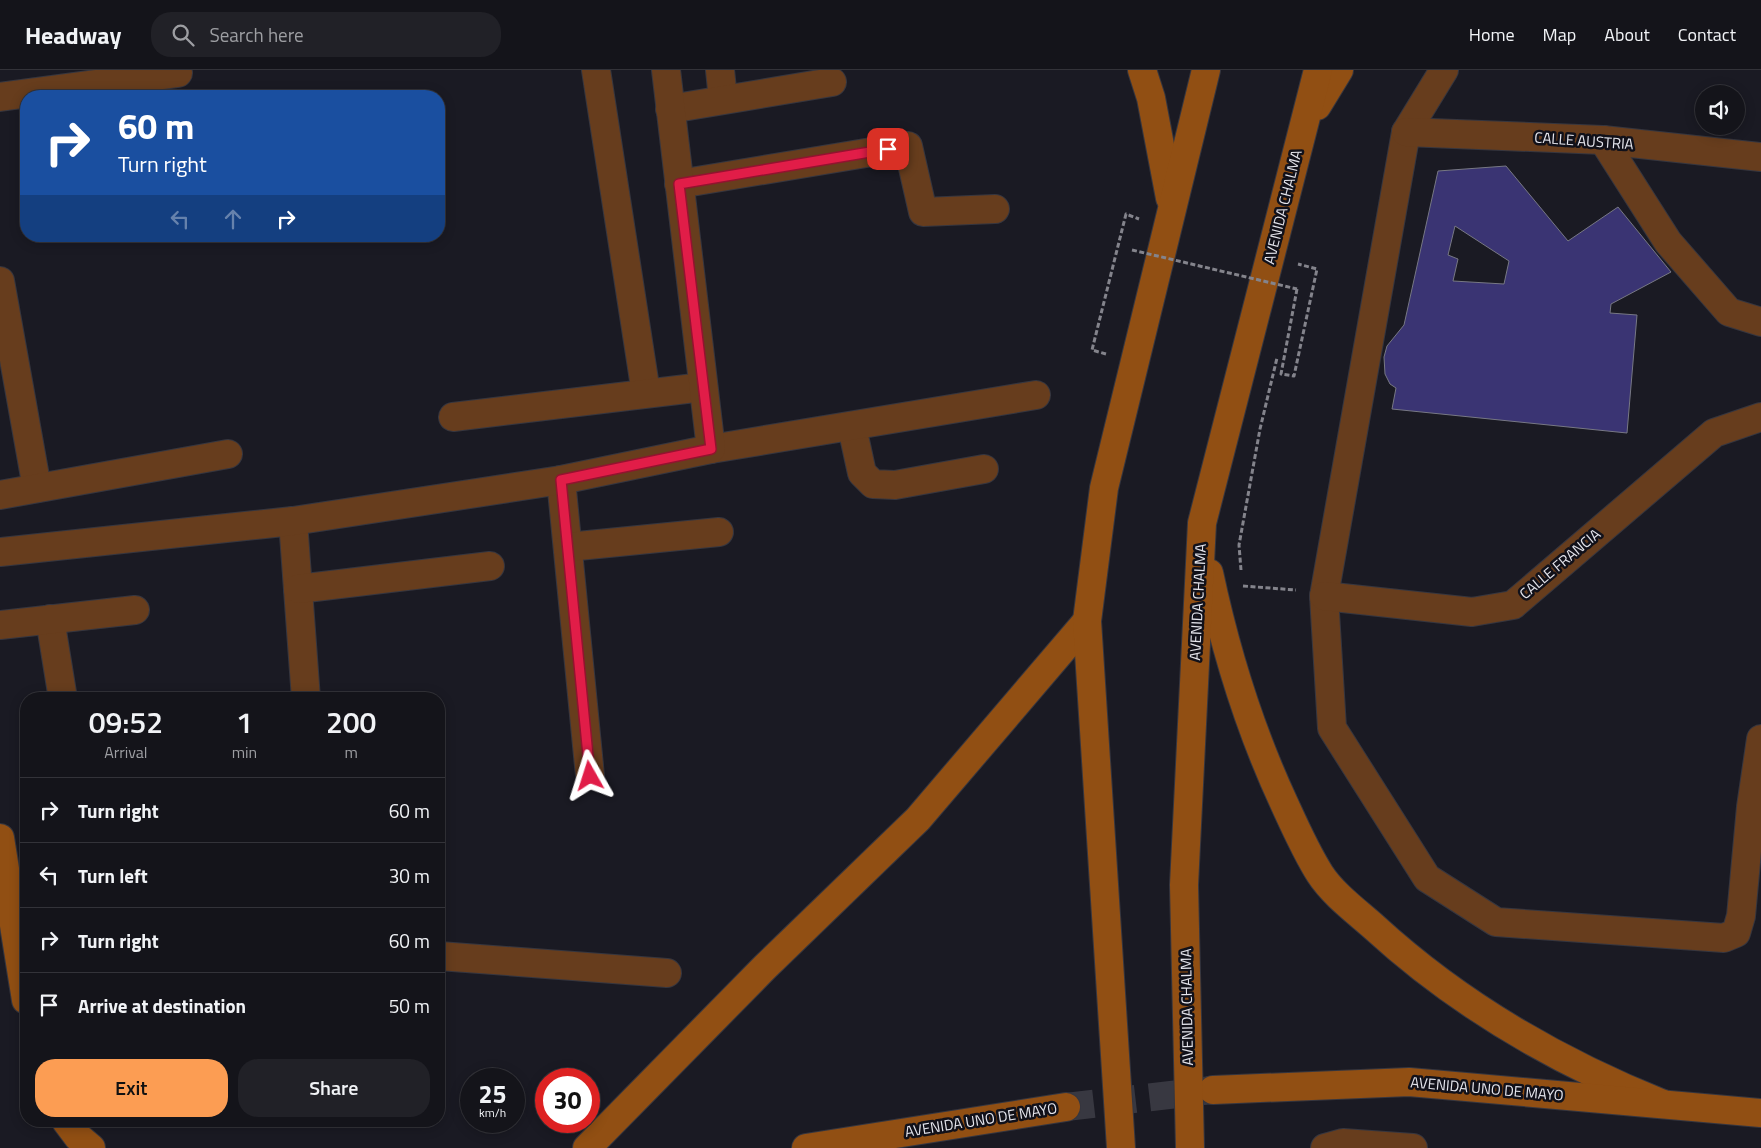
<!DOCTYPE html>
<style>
body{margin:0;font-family:"Titillium Web",sans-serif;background:#212127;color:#f1f3f6;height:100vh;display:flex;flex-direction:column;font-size:19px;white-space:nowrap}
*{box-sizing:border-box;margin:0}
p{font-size:16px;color:#9d9ea2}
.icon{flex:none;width:28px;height:28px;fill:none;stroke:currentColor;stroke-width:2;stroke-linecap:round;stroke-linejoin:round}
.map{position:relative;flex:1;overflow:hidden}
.panel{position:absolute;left:20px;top:622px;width:425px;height:435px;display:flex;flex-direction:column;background:#14141a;border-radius:20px;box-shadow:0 2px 12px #0003,0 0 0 1px #333339}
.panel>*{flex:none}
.top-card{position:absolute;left:20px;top:20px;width:425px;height:152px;border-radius:20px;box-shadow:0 2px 12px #0003,0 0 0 1px #333339;background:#1a4fa0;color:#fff;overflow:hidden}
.tools{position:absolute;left:1695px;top:15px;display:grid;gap:10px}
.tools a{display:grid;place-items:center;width:50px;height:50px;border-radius:50%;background:#14141a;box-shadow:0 2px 12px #0003,0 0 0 1px #333339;font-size:25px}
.speed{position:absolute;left:460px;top:998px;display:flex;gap:10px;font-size:25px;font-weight:700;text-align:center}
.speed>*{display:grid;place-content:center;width:65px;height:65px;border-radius:50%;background:#14141a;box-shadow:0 2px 12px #0003,0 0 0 1px #333339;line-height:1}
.speed small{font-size:12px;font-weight:400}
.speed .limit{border:8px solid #d22;background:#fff;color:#111}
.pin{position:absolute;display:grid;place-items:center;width:42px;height:42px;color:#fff;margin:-21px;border-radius:10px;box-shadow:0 2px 8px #0006}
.me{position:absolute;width:55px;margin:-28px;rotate:354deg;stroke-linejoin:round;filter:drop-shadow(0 0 4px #0008)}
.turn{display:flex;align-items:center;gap:18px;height:105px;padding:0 15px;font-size:22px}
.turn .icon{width:65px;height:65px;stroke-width:2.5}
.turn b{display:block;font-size:35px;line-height:42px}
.lanes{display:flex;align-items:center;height:48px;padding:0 15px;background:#0003;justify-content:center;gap:25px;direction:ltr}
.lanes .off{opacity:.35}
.eta{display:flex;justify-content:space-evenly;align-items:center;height:85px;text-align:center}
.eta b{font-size:30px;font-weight:600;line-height:35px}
.button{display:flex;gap:10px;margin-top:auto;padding:10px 15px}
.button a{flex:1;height:58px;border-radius:20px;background:#fc9d53;color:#111;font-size:20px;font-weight:600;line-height:58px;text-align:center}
.button a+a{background:#212127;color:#f1f3f6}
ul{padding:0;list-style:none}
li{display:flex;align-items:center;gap:15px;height:65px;padding:0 15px;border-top:1px solid #333339}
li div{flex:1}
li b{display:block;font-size:19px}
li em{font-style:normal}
header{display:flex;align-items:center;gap:30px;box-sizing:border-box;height:70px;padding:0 25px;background:#14141a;border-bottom:1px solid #333339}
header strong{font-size:24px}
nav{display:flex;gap:28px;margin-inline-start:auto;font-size:18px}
.search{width:350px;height:45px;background:#212127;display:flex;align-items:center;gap:12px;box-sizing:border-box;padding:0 18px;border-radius:20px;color:#9d9ea2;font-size:19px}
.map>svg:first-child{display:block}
.building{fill:#3a3473;stroke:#777884;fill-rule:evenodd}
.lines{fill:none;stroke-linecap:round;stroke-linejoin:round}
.secondary-tunnel{stroke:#383841;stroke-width:28;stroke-dasharray:28 14;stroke-linecap:butt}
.street-casing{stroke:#36363f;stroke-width:30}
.secondary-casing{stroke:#36363f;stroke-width:30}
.path{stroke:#84848c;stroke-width:3;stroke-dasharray:5 2.5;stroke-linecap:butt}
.street{stroke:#673d1d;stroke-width:28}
.secondary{stroke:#914f13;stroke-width:28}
.path-bridge{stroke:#84848c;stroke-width:3;stroke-dasharray:5 2.5;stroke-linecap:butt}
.route-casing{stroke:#92132f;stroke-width:12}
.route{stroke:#e11d48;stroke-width:9}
.labels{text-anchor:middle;stroke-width:5;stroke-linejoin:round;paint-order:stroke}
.street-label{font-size:15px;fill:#e5e5ec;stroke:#11111a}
</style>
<header>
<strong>Headway</strong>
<div class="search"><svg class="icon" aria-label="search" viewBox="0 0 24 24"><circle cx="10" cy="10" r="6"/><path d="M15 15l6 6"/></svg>Search here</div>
<nav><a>Home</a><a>Map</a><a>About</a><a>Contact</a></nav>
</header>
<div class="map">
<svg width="1761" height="1078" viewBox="0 0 1761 1078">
<rect width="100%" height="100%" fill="#1a1a23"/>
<path class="building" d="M1506,96L1568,171L1618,137L1671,202L1611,234L1610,243L1637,245L1627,363L1392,339L1396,318L1390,314L1385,304L1384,287L1387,276L1404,255L1438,101ZM1455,156L1509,191L1504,214L1453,211L1458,189L1448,185Z"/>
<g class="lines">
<path class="secondary-tunnel" d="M1066,1037L1212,1020"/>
<defs>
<g id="street">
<path d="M596,0L646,323"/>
<path d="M720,0L723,29"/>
<path d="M1444,0L1406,62L1324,526L1332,658L1427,808L1496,852L1724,868L1736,863L1741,846L1751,737L1761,669"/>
<path d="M0,27L178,3"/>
<path d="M670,39L832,12"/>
<path d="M1406,62L1603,70L1761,87"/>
<path d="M1603,70L1668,172L1729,242L1761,252"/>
<path d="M679,114L908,76L923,142L995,139"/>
<path d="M0,211L37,418"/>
<path d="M453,347L703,317"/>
<path d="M852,357L862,403L873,414L895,415L984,399"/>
<path d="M711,379L1036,325"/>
<path d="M561,410L590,706"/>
<path d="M0,425L228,384"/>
<path d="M293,451L306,629"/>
<path d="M568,477L719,462"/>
<path d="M0,482L293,451L561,410L711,379L666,0"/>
<path d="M298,519L490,496"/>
<path d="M1324,526L1472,542L1513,535L1714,363L1761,347"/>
<path d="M50,549L63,629"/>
<path d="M0,555L135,540"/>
<path d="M439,886L667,903"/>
<path d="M1325,1078L1343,1073L1413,1078"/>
</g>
<g id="secondary">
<path d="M1142,0L1151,28L1170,128"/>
<path d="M1317,36L1339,0"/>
<path d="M1209,503C1226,583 1250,660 1284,733C1295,757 1306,782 1320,804C1333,824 1356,841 1374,857C1459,935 1556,991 1663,1034"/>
<path d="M0,768L26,930"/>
<path d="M1213,1020L1409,1012L1761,1043"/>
<path d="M66,1051L78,1067L91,1078"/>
<path d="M587,1078L764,898L918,749L1087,551"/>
<path d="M806,1078L1066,1037"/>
<path d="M1121,1078L1087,551L1104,418L1206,0"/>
<path d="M1190,1078L1184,815L1202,453L1318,0"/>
</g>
</defs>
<use href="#street" class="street-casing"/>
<use href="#secondary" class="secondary-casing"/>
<g class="path">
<path d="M1297,219L1281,304L1294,306L1317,199L1298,194"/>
<path d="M1106,284L1092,280L1126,144L1139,149"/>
<path d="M1241,500L1239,475L1260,359L1277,288"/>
<path d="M1243,516L1296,520"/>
</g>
<use href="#street" class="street"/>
<use href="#secondary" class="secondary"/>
<path class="path-bridge" d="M1132,180L1297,219"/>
</g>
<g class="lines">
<defs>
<path id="route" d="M590,706L561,410L711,379L679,114L888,79"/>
</defs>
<use href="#route" class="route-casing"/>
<use href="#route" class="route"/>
</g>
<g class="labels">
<g class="street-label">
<text transform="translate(1584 71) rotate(4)" y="5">CALLE AUSTRIA</text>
<text transform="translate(1283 137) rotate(-76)" y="5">AVENIDA CHALMA</text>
<text transform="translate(1560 494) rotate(-40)" y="5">CALLE FRANCIA</text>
<text transform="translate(1198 532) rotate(-87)" y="5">AVENIDA CHALMA</text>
<text transform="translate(1187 937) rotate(-91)" y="5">AVENIDA CHALMA</text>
<text transform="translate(1487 1019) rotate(5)" y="5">AVENIDA UNO DE MAYO</text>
<text transform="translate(981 1050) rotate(-9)" y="5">AVENIDA UNO DE MAYO</text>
</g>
</g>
</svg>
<div class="tools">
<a><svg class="icon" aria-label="sound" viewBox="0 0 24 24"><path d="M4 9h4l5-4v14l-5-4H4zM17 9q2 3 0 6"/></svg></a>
</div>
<div class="speed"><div>25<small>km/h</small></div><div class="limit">30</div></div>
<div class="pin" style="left:888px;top:79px;background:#d93025"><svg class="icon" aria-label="arrive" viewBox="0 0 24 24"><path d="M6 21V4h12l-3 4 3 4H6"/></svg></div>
<svg class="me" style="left:590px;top:706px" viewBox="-20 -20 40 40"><path d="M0-17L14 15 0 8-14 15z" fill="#e11d48" stroke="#fff" stroke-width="4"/></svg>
<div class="top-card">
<div class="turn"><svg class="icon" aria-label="right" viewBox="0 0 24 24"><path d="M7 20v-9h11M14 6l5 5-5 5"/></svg><div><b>60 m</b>Turn right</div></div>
<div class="lanes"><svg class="icon off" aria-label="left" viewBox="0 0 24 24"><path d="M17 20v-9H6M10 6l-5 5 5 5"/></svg><svg class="icon off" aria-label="ahead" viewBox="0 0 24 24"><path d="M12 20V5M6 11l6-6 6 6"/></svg><svg class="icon" aria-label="right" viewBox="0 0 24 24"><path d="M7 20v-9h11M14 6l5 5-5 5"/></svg></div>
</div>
<section class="panel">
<div class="eta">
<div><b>09:52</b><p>Arrival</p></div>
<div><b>1</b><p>min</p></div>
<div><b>200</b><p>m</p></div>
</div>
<ul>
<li><svg class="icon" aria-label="right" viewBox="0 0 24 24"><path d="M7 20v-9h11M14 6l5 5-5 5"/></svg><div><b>Turn right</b></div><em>60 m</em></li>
<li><svg class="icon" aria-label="left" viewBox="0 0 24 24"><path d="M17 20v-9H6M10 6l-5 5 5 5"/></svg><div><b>Turn left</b></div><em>30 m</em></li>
<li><svg class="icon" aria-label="right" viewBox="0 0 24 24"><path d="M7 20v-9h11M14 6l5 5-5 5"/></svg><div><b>Turn right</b></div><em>60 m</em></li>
<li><svg class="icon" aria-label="arrive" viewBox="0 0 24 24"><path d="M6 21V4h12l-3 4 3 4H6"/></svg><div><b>Arrive at destination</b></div><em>50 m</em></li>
</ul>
<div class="button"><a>Exit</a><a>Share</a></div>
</section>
</div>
